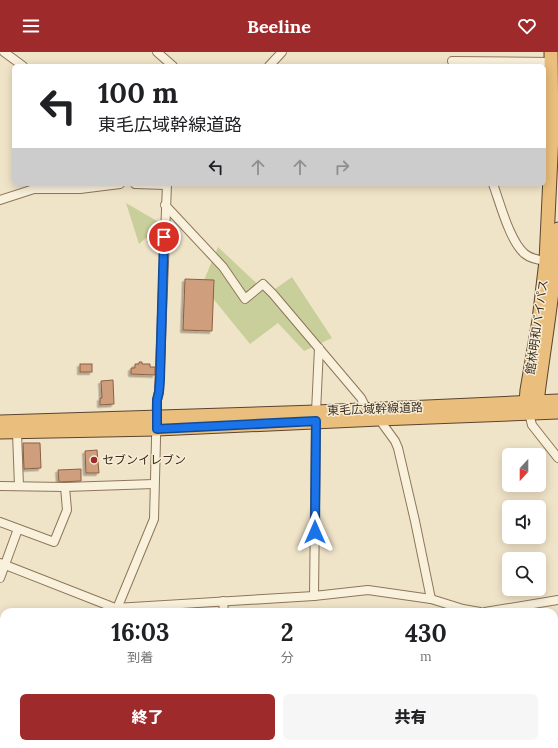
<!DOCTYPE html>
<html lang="ja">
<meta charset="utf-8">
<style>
body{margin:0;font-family:Lora,"Noto Sans JP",serif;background:#f6f6f6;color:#202124;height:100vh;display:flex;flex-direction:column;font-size:15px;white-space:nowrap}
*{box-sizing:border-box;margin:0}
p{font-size:13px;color:#757577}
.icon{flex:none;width:22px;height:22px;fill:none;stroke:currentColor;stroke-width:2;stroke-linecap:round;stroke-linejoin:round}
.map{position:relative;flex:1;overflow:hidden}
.side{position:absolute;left:0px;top:556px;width:558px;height:140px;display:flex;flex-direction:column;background:#fff;border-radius:12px 12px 0 0;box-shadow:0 2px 10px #0003}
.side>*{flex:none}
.banner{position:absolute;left:12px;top:12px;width:534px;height:122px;border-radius:6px;box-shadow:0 2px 10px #0003;background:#fff;color:#202124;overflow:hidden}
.needle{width:26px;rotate:201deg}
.tools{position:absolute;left:502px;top:396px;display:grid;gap:8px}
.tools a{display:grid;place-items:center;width:44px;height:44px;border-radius:6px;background:#fff;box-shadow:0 2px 10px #0003;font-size:20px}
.pin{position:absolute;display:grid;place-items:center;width:34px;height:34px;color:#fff;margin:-17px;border:2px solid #fff;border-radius:50%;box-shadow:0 1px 4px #0007}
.me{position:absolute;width:44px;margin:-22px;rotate:0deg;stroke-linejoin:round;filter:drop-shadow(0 0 3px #0008)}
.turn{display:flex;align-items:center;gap:14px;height:84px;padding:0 20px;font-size:18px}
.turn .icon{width:52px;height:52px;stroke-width:2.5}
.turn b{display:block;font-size:28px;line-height:34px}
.lanes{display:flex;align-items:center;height:38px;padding:0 20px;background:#0003;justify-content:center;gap:20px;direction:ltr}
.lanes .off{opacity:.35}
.eta{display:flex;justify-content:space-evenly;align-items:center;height:68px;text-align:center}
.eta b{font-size:24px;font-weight:800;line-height:28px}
.primary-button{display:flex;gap:8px;margin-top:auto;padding:8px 20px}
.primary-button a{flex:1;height:46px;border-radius:6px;background:#9e2a2b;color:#fff;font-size:16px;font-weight:800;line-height:46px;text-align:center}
.primary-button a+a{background:#f6f6f6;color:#202124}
header{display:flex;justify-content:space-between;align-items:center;height:52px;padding:0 20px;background:#9e2a2b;color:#fff;font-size:18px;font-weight:800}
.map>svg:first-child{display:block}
.green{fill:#c9cf9b}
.building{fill:#cf9f7d;stroke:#8d5f41;filter:url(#shadow)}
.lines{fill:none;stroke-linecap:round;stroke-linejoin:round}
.service-casing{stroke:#8d765c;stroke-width:6}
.minor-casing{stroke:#8d765c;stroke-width:10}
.trunk-casing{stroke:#5b4430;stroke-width:15}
.service{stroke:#faf1dc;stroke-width:4}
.minor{stroke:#faf1dc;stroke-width:8}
.trunk{stroke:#eabe7c;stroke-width:13}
.route-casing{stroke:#114b97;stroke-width:10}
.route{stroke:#1a73e8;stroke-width:7}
.poi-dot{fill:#9e2a2b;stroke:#f7eed8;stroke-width:1.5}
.labels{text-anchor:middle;stroke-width:3;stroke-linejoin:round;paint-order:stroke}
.street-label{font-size:12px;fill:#3d2e20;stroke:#f7eed8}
.poi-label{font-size:12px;fill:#3d2e20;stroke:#f7eed8;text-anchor:start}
</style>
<header><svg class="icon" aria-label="menu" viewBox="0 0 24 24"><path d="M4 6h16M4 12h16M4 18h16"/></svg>Beeline<svg class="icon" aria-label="heart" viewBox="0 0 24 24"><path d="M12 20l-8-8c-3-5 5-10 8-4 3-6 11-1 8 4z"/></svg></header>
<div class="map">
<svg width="558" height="696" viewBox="0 0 558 696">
<defs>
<filter id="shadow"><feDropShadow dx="-2.5" dy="2.5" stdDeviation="0" flood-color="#0004"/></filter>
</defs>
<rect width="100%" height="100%" fill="#f0e4c8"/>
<g class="green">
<path d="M126,151L162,172L139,192Z"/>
<path d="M218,195L268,242L292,225L332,286L304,299L278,271L250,292L202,233Z"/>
</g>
<g class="building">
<path d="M185,227L214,228L212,279L183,278Z"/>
<path d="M139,310H142V312H150V315H155V323L131,322V316H135V312H139Z"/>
<rect x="80" y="312" width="12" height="8"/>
<path d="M113,328L114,352L100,353V346H102L101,329Z"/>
<path d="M23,391H40L41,416L24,417Z"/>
<path d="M97,398L99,421H86L85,399Z"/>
<path d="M81,417V429L59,430L58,418Z"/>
</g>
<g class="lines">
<defs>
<g id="service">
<path d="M118,692L119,696"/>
<path d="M289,692L292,696"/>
</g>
<g id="minor">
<path d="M4,0L23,14"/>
<path d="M157,0L173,14"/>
<path d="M452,9L551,10"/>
<path d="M269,14L282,0"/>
<path d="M135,132L166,133"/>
<path d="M493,132C500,151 510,190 525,202C531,207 539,208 546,209"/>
<path d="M0,148L34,137H80L120,132"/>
<path d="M165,153L223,215L245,247L263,232L273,242L361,346L367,358"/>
<path d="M316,360L319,296"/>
<path d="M529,361L532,373L558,406"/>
<path d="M379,367L395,389L398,396L415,469L431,547"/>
<path d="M17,381L19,434"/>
<path d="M0,434L65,435L154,432"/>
<path d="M0,470L54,490L67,458L65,435"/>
<path d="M0,511L115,556L314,544L368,538L431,547L463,557L480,560"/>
<path d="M0,526L18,477"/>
<path d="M314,544L316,369"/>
<path d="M223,549L224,560"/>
<path d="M116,559L154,467L157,348L159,340L167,132"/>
<path d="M485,560L558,548"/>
<path d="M0,597L4,598"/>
<path d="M0,650L4,652"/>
<path d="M69,692L79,696"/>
<path d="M159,692L164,696"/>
<path d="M0,693L4,683"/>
<path d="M60,696L62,692"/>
<path d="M251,696L253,692"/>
<path d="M284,696L285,692"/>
</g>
<g id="trunk">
<path d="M532,357L537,350C544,292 555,235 558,177"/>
<path d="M528,358L526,350L527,338L539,268L546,209L552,82L551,0"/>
<path d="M0,370L316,360L558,349"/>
<path d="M0,380L157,377L379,367L558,360"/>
</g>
</defs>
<use href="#service" class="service-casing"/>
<use href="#minor" class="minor-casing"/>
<use href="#trunk" class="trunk-casing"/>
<use href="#service" class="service"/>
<use href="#minor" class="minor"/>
<use href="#trunk" class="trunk"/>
</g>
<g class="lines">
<defs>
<path id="route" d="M164,185L160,327L159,340L157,348V377L316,369L315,480"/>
</defs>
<use href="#route" class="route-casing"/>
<use href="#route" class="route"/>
</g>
<circle class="poi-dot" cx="94" cy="408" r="4"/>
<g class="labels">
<g class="street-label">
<text transform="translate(537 275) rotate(-82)" y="4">館林明和バイパス</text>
<text transform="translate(375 357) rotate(-2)" y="4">東毛広域幹線道路</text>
</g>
<g class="poi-label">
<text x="102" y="412">セブンイレブン</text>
</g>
</g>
</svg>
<div class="tools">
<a><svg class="needle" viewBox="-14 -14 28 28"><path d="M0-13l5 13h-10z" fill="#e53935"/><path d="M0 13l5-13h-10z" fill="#757577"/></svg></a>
<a><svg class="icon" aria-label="sound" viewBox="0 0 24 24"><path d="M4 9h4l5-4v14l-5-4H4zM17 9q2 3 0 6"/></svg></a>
<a><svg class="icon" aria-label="search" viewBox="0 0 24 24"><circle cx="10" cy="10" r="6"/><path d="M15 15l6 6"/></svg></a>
</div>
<div class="pin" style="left:164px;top:185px;background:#d93025"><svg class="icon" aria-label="arrive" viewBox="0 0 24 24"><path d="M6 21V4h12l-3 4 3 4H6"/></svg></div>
<svg class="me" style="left:315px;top:480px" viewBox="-20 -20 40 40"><path d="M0-17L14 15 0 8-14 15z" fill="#1a73e8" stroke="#fff" stroke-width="4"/></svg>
<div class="banner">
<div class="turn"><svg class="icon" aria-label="left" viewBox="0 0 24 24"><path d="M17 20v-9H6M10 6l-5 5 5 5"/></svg><div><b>100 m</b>東毛広域幹線道路</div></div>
<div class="lanes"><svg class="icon" aria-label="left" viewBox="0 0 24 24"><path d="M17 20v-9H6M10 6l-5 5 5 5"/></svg><svg class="icon off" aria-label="ahead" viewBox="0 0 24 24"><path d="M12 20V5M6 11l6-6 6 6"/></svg><svg class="icon off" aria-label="ahead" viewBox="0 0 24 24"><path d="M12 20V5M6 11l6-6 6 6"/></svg><svg class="icon off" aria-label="right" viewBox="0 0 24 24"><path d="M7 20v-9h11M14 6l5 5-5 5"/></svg></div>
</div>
<section class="side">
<div class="eta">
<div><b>16:03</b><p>到着</p></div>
<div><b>2</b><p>分</p></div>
<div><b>430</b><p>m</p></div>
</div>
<div class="primary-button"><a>終了</a><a>共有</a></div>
</section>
</div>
